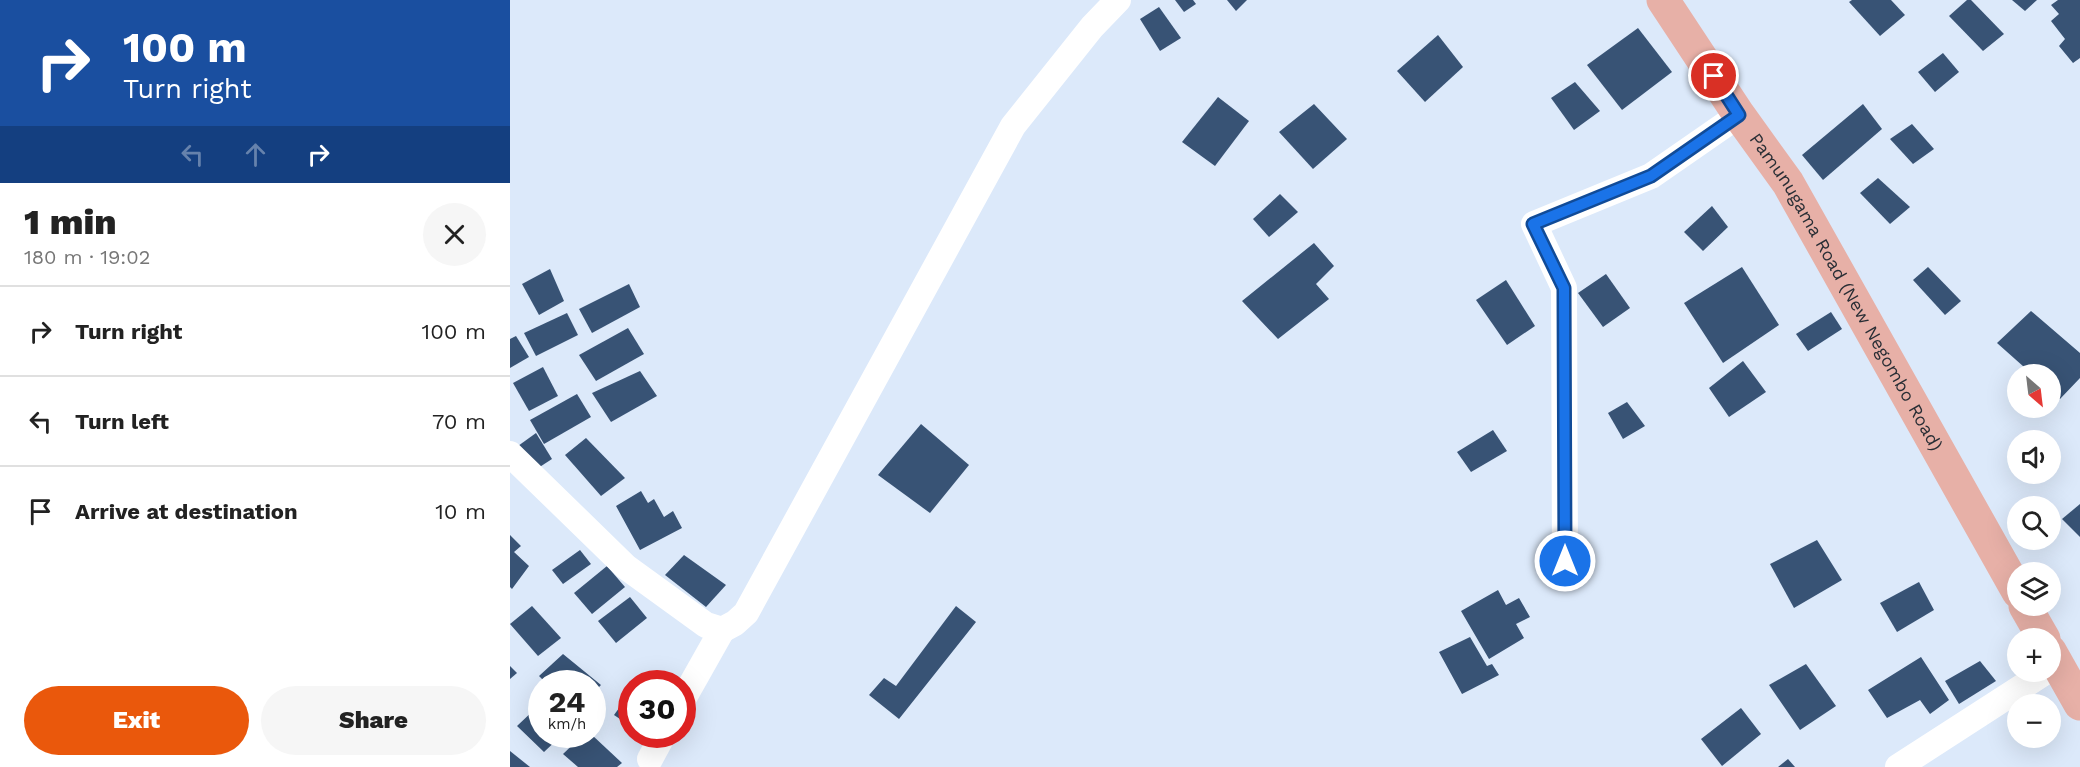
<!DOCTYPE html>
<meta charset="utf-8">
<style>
body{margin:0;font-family:"Work Sans",sans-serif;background:#f6f6f6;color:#222;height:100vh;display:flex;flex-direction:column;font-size:22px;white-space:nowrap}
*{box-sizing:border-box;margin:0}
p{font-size:20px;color:#767676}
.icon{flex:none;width:33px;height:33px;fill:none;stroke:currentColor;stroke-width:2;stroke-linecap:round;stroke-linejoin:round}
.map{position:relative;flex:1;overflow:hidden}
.panel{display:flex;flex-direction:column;background:#fff;width:510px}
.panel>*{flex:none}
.hud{background:#1a4fa0;color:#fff;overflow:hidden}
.needle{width:39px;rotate:152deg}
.fabs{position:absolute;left:1497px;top:364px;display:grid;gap:12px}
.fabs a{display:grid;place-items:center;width:54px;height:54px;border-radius:50%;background:#fff;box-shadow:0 6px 24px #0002;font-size:30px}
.speed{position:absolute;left:18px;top:670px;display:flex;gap:12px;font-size:30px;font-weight:700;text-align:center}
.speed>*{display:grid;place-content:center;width:78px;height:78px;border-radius:50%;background:#fff;box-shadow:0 6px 24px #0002;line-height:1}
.speed small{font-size:15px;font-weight:400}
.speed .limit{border:9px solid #d22;background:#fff;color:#111}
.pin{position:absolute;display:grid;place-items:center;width:51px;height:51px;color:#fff;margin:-26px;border:3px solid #fff;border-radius:50%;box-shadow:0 2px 6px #0007}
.me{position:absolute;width:66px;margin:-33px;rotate:0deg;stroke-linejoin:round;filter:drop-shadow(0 0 4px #0008)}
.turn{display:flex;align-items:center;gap:21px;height:126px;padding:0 24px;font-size:27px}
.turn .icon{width:78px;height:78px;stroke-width:2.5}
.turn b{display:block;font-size:42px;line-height:51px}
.lanes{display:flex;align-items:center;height:57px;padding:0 24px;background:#0003;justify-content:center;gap:30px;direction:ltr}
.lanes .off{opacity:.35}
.round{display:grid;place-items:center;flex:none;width:63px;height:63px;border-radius:32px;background:#f6f6f6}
.summary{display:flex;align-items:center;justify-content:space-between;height:102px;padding:0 24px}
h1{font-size:36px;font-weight:800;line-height:45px}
.button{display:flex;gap:12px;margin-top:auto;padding:12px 24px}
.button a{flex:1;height:69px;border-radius:36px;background:#ea580c;color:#fff;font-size:24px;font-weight:800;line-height:69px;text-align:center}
.button a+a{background:#f6f6f6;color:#222}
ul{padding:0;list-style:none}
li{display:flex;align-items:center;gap:18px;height:90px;padding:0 24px;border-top:2px solid #e0e0e0}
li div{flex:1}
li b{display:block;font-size:22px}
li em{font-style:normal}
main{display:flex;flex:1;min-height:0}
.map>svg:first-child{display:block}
.building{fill:#385375}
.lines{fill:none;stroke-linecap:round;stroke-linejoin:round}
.minor{stroke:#fff;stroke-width:26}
.major{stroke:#e7b0a7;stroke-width:33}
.route-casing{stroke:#114b97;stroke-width:15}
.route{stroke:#1a73e8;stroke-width:10}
.labels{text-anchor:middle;stroke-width:6;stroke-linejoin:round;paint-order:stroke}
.street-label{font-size:18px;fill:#292e35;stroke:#dce9fa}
</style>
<main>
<section class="panel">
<div class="hud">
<div class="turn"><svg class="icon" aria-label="right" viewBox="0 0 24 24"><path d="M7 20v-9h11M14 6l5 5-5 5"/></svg><div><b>100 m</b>Turn right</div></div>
<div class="lanes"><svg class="icon off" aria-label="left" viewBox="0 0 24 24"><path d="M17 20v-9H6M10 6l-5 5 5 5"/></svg><svg class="icon off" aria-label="ahead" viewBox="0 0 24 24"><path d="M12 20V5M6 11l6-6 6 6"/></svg><svg class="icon" aria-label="right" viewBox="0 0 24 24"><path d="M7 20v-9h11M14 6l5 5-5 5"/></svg></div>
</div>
<div class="summary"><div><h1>1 min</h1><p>180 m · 19:02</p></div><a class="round"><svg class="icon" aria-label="close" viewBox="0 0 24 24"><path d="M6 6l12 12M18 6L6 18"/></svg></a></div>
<ul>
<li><svg class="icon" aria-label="right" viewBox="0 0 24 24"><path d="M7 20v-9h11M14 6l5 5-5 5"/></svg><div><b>Turn right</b></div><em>100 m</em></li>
<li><svg class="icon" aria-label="left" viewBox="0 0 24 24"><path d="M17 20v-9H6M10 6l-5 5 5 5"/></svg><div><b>Turn left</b></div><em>70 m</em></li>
<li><svg class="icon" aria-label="arrive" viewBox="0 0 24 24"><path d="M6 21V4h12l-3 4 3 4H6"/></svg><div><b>Arrive at destination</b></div><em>10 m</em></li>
</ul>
<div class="button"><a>Exit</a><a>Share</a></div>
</section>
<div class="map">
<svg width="1570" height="767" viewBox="0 0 1570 767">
<rect width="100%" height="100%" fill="#dce9fa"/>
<g class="building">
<path d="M665,0H683L686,4L674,12Z"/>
<path d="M717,0H737L726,11Z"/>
<path d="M1342,0H1381L1395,15L1370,36L1339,2Z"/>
<path d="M1457,0H1461L1494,34L1473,51L1439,16Z"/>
<path d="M1502,0H1527L1515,11Z"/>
<path d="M1548,0H1570V58L1563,63L1549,46L1555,39L1541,21L1549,14L1541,5Z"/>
<path d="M649,7L671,38L650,51L630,19Z"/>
<path d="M1128,28L1162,72L1112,110L1077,65Z"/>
<path d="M928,35L953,67L915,102L887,71Z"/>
<path d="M1433,53L1449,72L1425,92L1408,72Z"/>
<path d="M1065,82L1090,111L1064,130L1041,98Z"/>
<path d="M708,97L739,121L705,166L672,142Z"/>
<path d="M804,104L837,139L803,169L769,132Z"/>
<path d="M1353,104L1372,129L1313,180L1292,155Z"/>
<path d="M1402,124L1424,149L1403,164L1380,139Z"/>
<path d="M1368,178L1400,207L1380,224L1350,193Z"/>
<path d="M770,194L788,212L759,237L743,219Z"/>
<path d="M1202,206L1218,227L1193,251L1174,232Z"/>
<path d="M804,243L824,266L806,284L819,299L768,339L732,301Z"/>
<path d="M1232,267L1269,325L1213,363L1174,303Z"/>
<path d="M1418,267L1451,301L1435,315L1403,280Z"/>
<path d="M40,269L54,301L29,315L12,284Z"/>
<path d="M1096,274L1120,308L1093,327L1068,293Z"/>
<path d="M996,280L1025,326L997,345L966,300Z"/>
<path d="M119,284L130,307L82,333L69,309Z"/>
<path d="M1521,311L1570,353V378L1550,399L1540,391V375H1523L1487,343Z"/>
<path d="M1321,312L1332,329L1298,351L1286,334Z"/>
<path d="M57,313L68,335L26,356L14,333Z"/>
<path d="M118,328L134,354L86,381L69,355Z"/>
<path d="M6,336L19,357L0,368V339Z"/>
<path d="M1233,361L1256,392L1219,417L1199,388Z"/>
<path d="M33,367L48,396L19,411L3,383Z"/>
<path d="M130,371L147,396L101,422L82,393Z"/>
<path d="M67,394L81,417L34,444L20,420Z"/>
<path d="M1117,402L1135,426L1113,439L1098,413Z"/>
<path d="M411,424L459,465L420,513L368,475Z"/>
<path d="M983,430L997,451L961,472L947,452Z"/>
<path d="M26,433L42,459L25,470L8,446Z"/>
<path d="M76,438L115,478L91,496L55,455Z"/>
<path d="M131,491L138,503L144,499L154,517L163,511L172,528L130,550L106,506Z"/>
<path d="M1570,504V537L1552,519Z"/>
<path d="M0,535L11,546L4,552L19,566L2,589L0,587Z"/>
<path d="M1307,540L1332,580L1284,608L1260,564Z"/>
<path d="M70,550L81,564L53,584L42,570Z"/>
<path d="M174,555L216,585L196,607L155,575Z"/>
<path d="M97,566L115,587L82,614L64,593Z"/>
<path d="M1409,582L1424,610L1387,632L1370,603Z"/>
<path d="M988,590L996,605L1009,598L1020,617L1006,624L1014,638L979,659L951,611Z"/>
<path d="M120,597L137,618L106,643L88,621Z"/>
<path d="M22,606L51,638L28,656L0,624Z"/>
<path d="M446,606L466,622L389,719L359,695L374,678L386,686Z"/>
<path d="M960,637L977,666L982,664L989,675L952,694L929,652Z"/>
<path d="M53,654L91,685L82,694V684H37L29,676Z"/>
<path d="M1411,657L1439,700L1420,714L1410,700L1377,718L1358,690Z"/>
<path d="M1470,661L1486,681L1449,704L1435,681Z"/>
<path d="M1296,664L1326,706L1290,730L1259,685Z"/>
<path d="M0,666L7,673L0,679Z"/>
<path d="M122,690V727L104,715Z"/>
<path d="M1231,708L1251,734L1212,766L1191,739Z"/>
<path d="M25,709L32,716V735H52L34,752L7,726Z"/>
<path d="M73,735H82L112,763L107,767H68L53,754Z"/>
<path d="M0,751L20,767H0Z"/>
<path d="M1278,759L1285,767H1268Z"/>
</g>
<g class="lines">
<g class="minor">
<path d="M0,454L116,567L196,625L212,630L225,623L236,613L503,126L582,27L608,0"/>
<path d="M1055,561L1054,288L1024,224L1141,176L1229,115"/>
<path d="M172,701L212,630"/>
<path d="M140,759L153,735"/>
<path d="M1388,767L1535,672"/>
</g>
<g class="major">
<path id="s1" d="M1153,0L1229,115L1278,183L1508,592"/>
<path d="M1515,606L1534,639"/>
<path d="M1540,651L1570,704"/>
</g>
</g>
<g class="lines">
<defs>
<path id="route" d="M1055,561L1054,288L1023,224L1141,176L1229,115L1204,76"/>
</defs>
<use href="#route" class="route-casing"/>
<use href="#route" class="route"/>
</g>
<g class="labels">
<g class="street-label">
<text dy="6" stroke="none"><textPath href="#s1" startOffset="345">Pamunugama Road (New Negombo Road)</textPath></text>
</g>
</g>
</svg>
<div class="fabs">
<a><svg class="needle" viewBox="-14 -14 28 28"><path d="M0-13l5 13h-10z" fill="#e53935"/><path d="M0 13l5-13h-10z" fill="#767676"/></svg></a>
<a><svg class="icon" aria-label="sound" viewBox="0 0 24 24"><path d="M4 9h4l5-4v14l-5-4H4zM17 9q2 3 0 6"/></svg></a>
<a><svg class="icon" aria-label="search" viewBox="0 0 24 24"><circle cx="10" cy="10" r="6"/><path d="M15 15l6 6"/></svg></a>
<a><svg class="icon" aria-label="layers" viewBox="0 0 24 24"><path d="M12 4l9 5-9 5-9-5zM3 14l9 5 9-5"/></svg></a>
<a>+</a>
<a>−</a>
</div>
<div class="speed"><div>24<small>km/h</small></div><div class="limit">30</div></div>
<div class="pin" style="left:1204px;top:76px;background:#d93025"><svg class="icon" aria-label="arrive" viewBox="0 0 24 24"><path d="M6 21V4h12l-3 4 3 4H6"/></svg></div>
<svg class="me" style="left:1055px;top:561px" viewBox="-20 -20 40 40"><circle r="17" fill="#1a73e8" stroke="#fff" stroke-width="3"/><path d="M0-11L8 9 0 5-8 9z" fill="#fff"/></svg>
</div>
</main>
